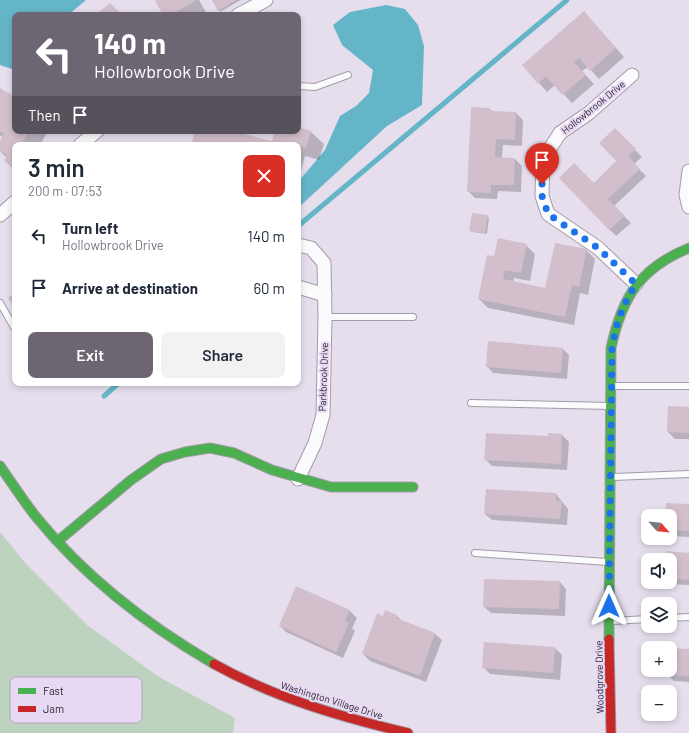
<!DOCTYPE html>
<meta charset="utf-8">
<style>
body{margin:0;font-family:Barlow,sans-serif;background:#f2f2f3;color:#1f2937;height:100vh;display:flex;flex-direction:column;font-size:15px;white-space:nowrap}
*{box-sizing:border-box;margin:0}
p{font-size:13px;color:#747a83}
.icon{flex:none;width:22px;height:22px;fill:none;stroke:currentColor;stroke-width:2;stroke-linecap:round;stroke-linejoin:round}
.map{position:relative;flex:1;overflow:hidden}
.drawer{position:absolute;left:12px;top:142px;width:289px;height:244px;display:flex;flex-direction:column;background:#fff;border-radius:8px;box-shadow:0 2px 6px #0003}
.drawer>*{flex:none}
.guide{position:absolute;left:12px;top:12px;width:289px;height:122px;border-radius:8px;box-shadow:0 2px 6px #0003;background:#6d6672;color:#fff;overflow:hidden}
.needle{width:26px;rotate:117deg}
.tools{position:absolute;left:641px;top:509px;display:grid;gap:8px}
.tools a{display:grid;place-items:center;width:36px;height:36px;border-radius:8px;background:#fff;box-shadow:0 2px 6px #0003;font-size:20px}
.pin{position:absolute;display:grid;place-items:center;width:34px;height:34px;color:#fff;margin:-41px -17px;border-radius:50% 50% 50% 0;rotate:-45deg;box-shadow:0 0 4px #0007}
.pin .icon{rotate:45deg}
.me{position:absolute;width:44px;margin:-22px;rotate:0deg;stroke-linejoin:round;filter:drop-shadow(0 0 3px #0008)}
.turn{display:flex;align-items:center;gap:14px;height:84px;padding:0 16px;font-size:18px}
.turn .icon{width:52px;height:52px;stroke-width:2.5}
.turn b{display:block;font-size:28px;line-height:34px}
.then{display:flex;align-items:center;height:38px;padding:0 16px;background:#0003;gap:8px;font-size:15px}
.round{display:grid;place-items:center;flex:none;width:42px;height:42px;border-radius:8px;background:#f2f2f3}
.headline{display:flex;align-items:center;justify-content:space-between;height:68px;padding:0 16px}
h1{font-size:24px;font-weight:600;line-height:30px}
.action{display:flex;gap:8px;margin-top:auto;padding:8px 16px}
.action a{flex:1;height:46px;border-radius:8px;background:#6d6672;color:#fff;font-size:16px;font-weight:600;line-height:46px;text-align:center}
.action a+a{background:#f2f2f3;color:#1f2937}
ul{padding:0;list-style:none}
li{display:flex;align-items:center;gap:12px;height:52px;padding:0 16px}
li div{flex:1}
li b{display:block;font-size:15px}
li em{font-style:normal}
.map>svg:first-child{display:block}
.green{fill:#bed2c0}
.water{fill:#65b5c9}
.shadow{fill:#0003}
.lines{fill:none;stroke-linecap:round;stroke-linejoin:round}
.stream{stroke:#65b5c9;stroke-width:5}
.building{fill:#d2bfcb}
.lane-casing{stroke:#a29ca8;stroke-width:8}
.street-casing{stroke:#a29ca8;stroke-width:15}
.fast-casing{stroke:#a29ca8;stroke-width:11}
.jam-casing{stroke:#a29ca8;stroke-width:11}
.lane{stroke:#fbfafc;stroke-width:6}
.street{stroke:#fbfafc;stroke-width:13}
.fast{stroke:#4caf50;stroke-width:9}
.jam{stroke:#c62828;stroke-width:9}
.route{stroke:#1a73e8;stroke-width:7;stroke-dasharray:0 12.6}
.labels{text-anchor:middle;stroke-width:4;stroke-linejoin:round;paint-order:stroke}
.street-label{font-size:10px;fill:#2c2630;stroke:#e7d8f3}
.key{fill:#e7d8f3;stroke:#afa3b8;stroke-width:1}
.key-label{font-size:11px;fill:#2c2630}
</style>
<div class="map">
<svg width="689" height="733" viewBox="0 0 689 733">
<rect width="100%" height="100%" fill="#e6deed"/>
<path class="green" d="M0,532L26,564L87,625L159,677L235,718L233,733H0Z"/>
<g class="water">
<path d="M0,0H86L68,15H15V70L0,65Z"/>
<path d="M386,5L405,9L418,25L424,46L422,105L387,126L298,208V182L325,150L340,116L356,106L369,93L373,70L342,45L333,25L350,12Z"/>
</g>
<g class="shadow">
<path d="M159,0H199L207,14L164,15L156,2Z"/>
<path d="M213,0H241L220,12Z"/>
<path d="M584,12L624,57L599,79L588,67L582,71L594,84L572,103L555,85L547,92L539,83Z"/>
<path d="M0,89L15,98V131H48L40,145H15V170L5,161L7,158L0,151V143L3,138L0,135Z"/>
<path d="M490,109L493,112L516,113L523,120L522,146L503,145L502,158L515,159L522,166L521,192L498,191L497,199L475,198L468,191Z"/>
<path d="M298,128L311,132L324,144L319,160L305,156L298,182V145H192L196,131H232L273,142L276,131H298Z"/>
<path d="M615,129L642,157L634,164L646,176L614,206L631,223L616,236L560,178L594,184L618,161Z"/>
<path d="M487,216L489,218L487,234L472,232L470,230Z"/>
<path d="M526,245L535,254L530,281L514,278L513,282L546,289L586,250L595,259L588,295L580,293L574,325L488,308L479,299L495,257Z"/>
<path d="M15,247V253L12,249Z"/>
<path d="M15,257V264L12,261Z"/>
<path d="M562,348L569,355L567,379L493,373L487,366Z"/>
<path d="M669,407L689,408V439H675L668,432Z"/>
<path d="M562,435L569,442L567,470L492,466L485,459L549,437Z"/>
<path d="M487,490L556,494L568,509L567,525L492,520L485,514Z"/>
<path d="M689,505V537L672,536L670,533V516H666Z"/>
<path d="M689,554V585L671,584L669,582L670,560H666Z"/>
<path d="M560,582L566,589L565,616L491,613L484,607Z"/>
<path d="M297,587L350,611L357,618L352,628L355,631L343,658L286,632L280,626Z"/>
<path d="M397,616L403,622L435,634L442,640L426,682L370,661L363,654Z"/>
<path d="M555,648L562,655L560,680L490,674L483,667Z"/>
<path d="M670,649L689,650V682L674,681L668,675V670H670Z"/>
</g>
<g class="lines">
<g class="stream">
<path d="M298,226L567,0"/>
<path d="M104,396L119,383"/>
</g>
</g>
<g class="building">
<path d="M157,0H194L195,1L174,13L163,15L155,1Z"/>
<path d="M212,0H236L218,11Z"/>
<path d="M110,3L122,15H95Z"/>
<path d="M584,11L616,48L590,71L579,58L574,62L586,75L562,95L546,76L538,84L522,65Z"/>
<path d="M0,88L15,97V131H29L22,142L28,145H15L14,167L4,161L7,155L0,151V141L4,134L0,132Z"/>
<path d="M471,107L490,108V111L516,112L515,140L496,139L495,157L515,158L514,185H491V193L467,192Z"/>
<path d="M298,127L311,131L306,148L293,144L191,145L195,131H231L272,141L275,131H298Z"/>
<path d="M615,128L636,149L628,156L640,169L608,199L625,216L609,230L559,178L574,163L594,183L616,161L599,143Z"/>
<path d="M472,213L488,215L485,233L469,231Z"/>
<path d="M498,238L527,244L521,273L505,270L503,279L545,288L555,243L587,249L579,287L572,285L565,317L478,299L487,255L494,256Z"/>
<path d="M15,293V309L8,298Z"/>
<path d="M488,341L563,348L561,373L486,367Z"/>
<path d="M668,406L689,407V433L667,432Z"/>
<path d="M486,433L548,436V433L562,434L561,464L484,460Z"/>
<path d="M486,489L556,493V501H562L560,519L484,514Z"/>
<path d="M666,503L689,504V531L670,530V516H665Z"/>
<path d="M666,551L689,553V580L670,578V560H665Z"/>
<path d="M484,579L560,581L559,609L483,607Z"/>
<path d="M296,586L350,610L345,621L349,623L336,652L279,626Z"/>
<path d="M385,610L397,615L396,618L435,633L420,676L362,654L377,613L383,616Z"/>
<path d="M484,642L555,647L553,673L482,668Z"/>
<path d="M670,648L689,649V676L667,675V670H670Z"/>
</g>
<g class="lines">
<defs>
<g id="lane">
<path d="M298,86L315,87L348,75"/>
<path d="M0,303L15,329"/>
<path d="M325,317H413"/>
<path d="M613,386H689"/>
<path d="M471,403L610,406"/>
<path d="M613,477L689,474"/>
<path d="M475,553L608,562"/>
<path d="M670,618L689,617"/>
<path d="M612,621L648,619"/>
</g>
<g id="street">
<path d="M238,15L266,0"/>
<path d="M632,75L589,113L560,133L543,159L542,196L548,214L598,248L636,284"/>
<path d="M80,145L97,131"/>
<path d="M689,171L686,195L689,207"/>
<path d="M0,215L15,202"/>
<path d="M298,245L311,248L324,263L325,317L323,415L315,443L298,479"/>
<path d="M298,287L325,295"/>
</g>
<g id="fast">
<path d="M0,466C12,483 24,502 37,518C86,578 147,625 214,664"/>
<path d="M58,541L131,480L161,459L185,452L210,448L234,453L272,470L331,487H413"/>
<path d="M609,639L611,348C622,297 640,268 689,248"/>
</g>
<g id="jam">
<path d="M609,639L611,733"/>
<path d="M214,664C275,698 341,717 408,733"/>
</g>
</defs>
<use href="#lane" class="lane-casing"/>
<use href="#street" class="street-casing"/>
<use href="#fast" class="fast-casing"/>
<use href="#jam" class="jam-casing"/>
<use href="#lane" class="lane"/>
<use href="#street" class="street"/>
<use href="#fast" class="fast"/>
<use href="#jam" class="jam"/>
</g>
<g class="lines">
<path class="route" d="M542,184V196L548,214L598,248L636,284C622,306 616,323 612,348L609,606"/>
</g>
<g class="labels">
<g class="street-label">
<text transform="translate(593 107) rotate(-39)" y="4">Hollowbrook Drive</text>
<text transform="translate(323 377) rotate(-88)" y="4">Parkbrook Drive</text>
<text transform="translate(599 677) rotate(-91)" y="4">Woodgrove Drive</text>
<text transform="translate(332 700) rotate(17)" y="4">Washington Village Drive</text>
</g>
</g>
<rect x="10" y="677" width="132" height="46" rx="6" class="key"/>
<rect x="18" y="688" width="18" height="6" fill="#4caf50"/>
<rect x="18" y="706" width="18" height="6" fill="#c62828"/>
<g class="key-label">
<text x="43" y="695">Fast</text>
<text x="43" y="713">Jam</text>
</g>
</svg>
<div class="tools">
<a><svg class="needle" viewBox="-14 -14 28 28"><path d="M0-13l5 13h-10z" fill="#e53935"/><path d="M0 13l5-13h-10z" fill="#747a83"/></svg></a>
<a><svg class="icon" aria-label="sound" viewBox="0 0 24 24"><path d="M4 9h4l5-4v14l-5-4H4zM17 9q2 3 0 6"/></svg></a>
<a><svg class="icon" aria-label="layers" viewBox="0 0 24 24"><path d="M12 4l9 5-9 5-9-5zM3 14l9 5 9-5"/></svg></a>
<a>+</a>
<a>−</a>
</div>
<div class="pin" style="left:542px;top:184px;background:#d93025"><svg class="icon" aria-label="arrive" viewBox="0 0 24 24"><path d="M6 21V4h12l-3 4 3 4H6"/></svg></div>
<svg class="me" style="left:609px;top:606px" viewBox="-20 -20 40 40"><path d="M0-17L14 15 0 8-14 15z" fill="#1a73e8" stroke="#fff" stroke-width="4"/></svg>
<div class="guide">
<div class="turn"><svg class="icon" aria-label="left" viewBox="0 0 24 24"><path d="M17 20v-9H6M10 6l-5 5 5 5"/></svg><div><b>140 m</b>Hollowbrook Drive</div></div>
<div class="then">Then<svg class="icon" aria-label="arrive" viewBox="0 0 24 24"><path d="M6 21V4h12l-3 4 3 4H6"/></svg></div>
</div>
<section class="drawer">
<div class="headline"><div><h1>3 min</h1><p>200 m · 07:53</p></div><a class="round" style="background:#d93025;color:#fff"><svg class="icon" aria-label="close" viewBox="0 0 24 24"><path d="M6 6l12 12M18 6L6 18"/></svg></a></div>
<ul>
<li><svg class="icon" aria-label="left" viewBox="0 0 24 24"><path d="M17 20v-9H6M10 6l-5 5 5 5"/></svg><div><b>Turn left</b><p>Hollowbrook Drive</p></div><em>140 m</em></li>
<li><svg class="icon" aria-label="arrive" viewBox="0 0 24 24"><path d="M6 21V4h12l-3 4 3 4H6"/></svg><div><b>Arrive at destination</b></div><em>60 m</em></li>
</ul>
<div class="action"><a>Exit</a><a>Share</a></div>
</section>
</div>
